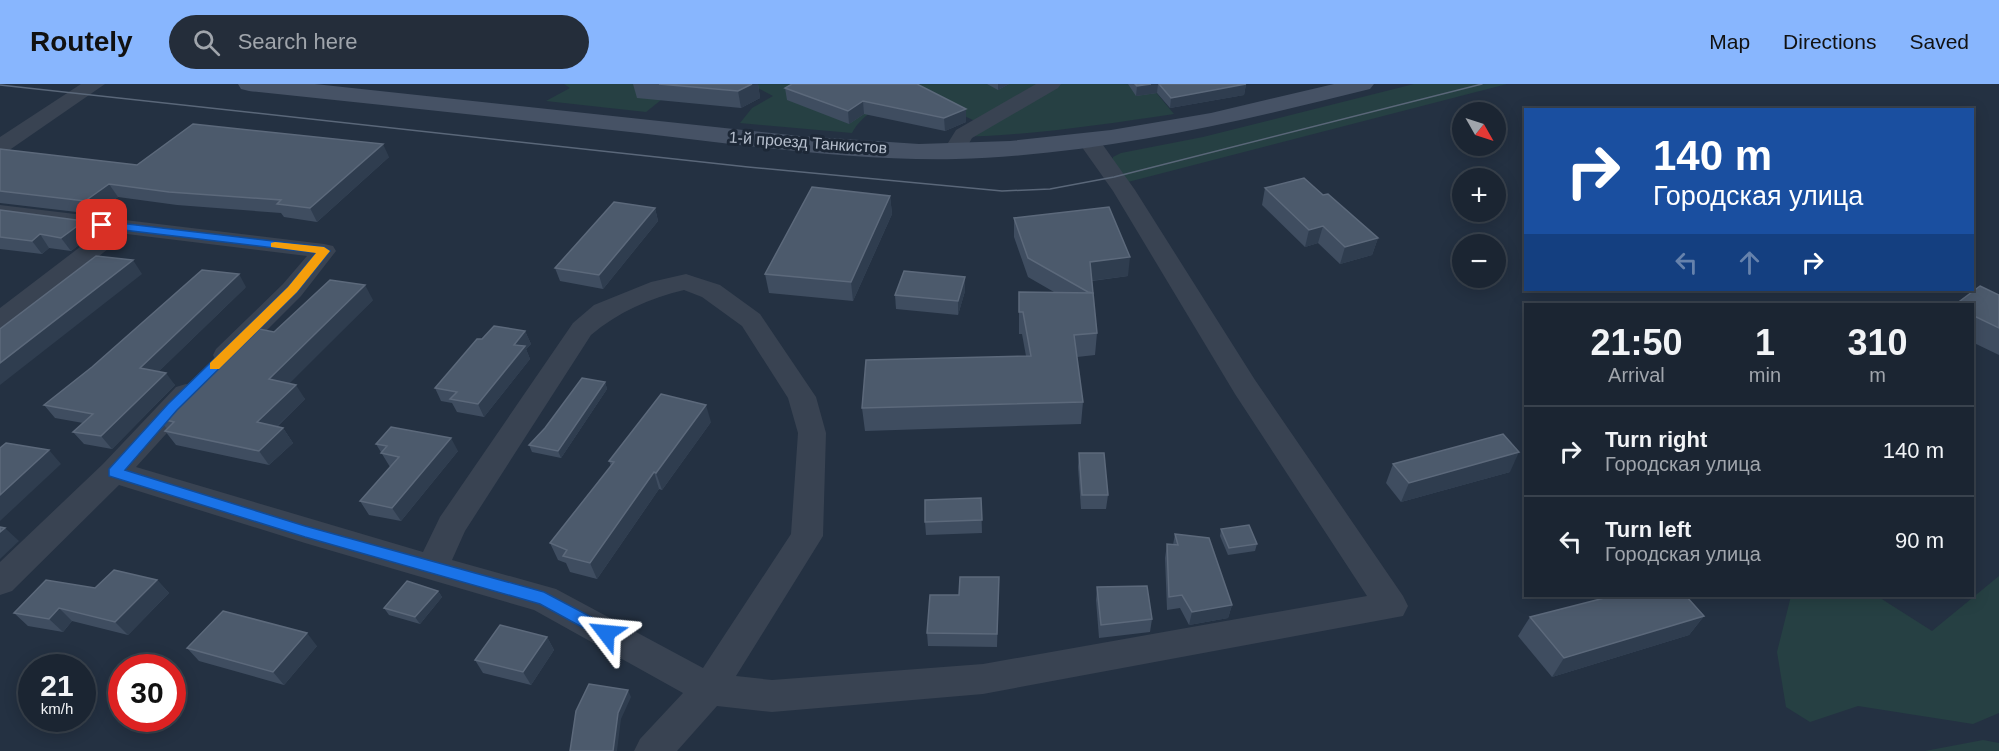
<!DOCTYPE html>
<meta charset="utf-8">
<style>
body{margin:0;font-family:Arial,sans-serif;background:#242d3a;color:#f1f3f6;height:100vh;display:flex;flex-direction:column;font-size:22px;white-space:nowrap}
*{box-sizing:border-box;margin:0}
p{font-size:20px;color:#a0a5ac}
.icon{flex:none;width:33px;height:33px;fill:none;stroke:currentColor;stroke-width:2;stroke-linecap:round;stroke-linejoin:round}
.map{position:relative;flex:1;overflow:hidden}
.panel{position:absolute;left:1524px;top:219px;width:450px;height:294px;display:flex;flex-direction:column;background:#1b2532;border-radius:0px;box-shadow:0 3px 15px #0003,0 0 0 2px #39424d}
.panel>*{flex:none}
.hud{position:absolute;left:1524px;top:24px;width:450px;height:183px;border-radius:0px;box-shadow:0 3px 15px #0003,0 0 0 2px #39424d;background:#1a4fa0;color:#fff;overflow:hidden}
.needle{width:39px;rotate:129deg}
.fabs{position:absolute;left:1452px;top:18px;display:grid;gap:12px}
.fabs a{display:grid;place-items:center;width:54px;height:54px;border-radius:50%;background:#1b2532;box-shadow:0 3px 15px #0003,0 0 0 2px #39424d;font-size:30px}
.speed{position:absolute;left:18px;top:570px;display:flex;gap:12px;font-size:30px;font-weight:700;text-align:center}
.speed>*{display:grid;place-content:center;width:78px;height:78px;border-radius:50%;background:#1b2532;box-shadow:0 3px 15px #0003,0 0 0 2px #39424d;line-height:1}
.speed small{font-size:15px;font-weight:400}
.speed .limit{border:9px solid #d22;background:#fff;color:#111}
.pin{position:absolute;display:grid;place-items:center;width:51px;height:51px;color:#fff;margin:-26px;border-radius:12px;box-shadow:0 3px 9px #0006}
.me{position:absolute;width:66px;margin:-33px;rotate:299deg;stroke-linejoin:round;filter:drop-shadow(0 0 4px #0008)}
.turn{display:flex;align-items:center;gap:21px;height:126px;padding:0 30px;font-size:27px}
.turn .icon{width:78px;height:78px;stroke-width:2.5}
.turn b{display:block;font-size:42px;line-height:51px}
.lanes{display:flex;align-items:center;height:57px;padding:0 30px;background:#0003;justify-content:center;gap:30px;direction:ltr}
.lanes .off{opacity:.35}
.eta{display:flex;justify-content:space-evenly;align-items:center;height:102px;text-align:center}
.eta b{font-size:36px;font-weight:700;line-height:42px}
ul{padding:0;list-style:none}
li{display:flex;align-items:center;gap:18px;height:90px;padding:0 30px;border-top:2px solid #39424d}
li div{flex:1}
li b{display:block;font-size:22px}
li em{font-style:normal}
header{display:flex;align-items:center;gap:36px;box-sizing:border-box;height:84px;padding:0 30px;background:#88b6fe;color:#111}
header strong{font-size:28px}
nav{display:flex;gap:33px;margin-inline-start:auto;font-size:21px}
.search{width:420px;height:54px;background:#242d3a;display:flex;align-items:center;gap:15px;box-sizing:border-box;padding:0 21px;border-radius:33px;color:#a0a5ac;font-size:22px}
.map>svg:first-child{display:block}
.green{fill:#264043}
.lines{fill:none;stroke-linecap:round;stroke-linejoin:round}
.minor{fill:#394352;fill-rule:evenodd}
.secondary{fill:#465265;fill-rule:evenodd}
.tram{stroke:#5a6779;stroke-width:1.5}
.wall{fill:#3f4d60}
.shaded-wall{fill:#2f3d4f}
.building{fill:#4c5a6c;stroke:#5c697b;stroke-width:1.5}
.route{fill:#1a73e8;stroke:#114b97;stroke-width:1.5}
.slow{fill:#f59e0b}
.labels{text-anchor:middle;stroke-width:6;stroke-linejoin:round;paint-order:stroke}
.far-street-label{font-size:16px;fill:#b5becc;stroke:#1d2837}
</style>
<header>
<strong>Routely</strong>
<div class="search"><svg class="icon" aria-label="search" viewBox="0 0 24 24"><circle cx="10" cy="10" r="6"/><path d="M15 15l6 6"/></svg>Search here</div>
<nav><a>Map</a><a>Directions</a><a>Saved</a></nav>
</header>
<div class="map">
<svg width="1999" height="667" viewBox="0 0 1999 667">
<rect width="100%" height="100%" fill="#243142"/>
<g class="green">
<path d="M564,0H693L661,16L646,28L546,17L570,4Z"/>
<path d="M750,0H1149L1174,30C1100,41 1027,52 953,53L975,37L909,6C889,17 863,28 852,49L740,39L752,24L773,12Z"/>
<path d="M1414,0H1507L1128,98L1112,77L1113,73L1121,69L1203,53Z"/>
<path d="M1999,492V629L1973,640L1858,622L1810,638L1786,623L1777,568L1791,512H1877L1932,547Z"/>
<path d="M1983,656L1999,659V667H1925Z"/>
</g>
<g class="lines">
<g class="minor">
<path d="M81,0H105L8,67L0,68V53Z"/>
<path d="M1036,0H1061L1058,4L972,54L962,72H946L943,67L956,46Z"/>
<path d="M1090,53L1098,54L1135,106L1255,296L1403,512L1408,522L1403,532L983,610L772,628L717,622L677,667H634L640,655L683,609L534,526L305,459L119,401L12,507L0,511V478L103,380L176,303L186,300L196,303L200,310L196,317L136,383L423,468L440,433L573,239L594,221L651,198L686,190L695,193L720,201L760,230L816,313L826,349L823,452L736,592L772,596L983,580L1367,512L1235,310L1113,107L1079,59L1082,54ZM684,206L702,213L742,242L788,314L798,349L791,450L703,584L556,505L452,476L465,447L591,251C618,228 650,214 684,206Z"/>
<path d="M0,121L324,160L333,162L336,167L301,212L236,277L226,280L216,277L213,271L216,265L283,200L307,172L127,150L9,243L0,245V224L101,147L0,135Z"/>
</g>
<path class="secondary" d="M238,0H315L800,52L919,60L1010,57L1111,46L1211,29L1334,0H1374L1370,5C1234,39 1097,71 956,75C850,77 744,61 639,49C509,34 379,21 249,7L241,5Z"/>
<path class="tram" d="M0,1L748,83L1002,107L1050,105L1114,93L1482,0"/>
</g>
<g class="wall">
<path d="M633,0H758L760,14L741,24L637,14Z"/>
<path d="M792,0L966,38L945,47L864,30L849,40L787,16L785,4Z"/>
<path d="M987,0H1009L998,6Z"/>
<path d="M1128,0H1246L1244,11L1170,24L1157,9L1136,12Z"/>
<path d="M0,65L137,81L389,73L317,138L284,133L281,129L177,121L118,113L94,130L0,119Z"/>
<path d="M1265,104L1323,111L1378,154L1372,171L1340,180L1318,159L1305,163L1262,121Z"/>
<path d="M890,112L892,130L853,217L769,209L765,190Z"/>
<path d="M655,124L658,137L603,205L560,197L555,184Z"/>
<path d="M0,126L84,137L93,150L71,167L49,164L42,170L0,165Z"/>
<path d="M1014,134L1128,192L1092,197L1097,249L1095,271L1077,273L1083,318L1081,340L865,347L862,324L1026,272L1022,250H1019V208H1054L1028,193L1014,153Z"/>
<path d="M246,203L159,287L175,301L112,365L84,360L73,348L83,339L55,334L44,321Z"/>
<path d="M965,207L958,231L896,225L895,211Z"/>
<path d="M1999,211V271L1972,258V220Z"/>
<path d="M373,216L289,299L305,315L277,343L283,344L293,359L269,381L176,361L165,347L167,345L158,334L274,248Z"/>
<path d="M525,247L531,260L526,265L530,275L484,333L457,328L452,319L441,317L435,304L482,255Z"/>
<path d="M605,298L607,305L561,374L532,368L529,361Z"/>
<path d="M711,338L662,406L659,405L597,495L570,488L566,479L558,476L550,459L611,382L609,377Z"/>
<path d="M376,360L458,367L401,437L369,431L360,417L390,383Z"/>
<path d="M1079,369L1108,411L1106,425H1081L1078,383Z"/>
<path d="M1393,380L1510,388L1401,418L1386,399Z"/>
<path d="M981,414L982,449L926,451L925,438Z"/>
<path d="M1221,445L1257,460L1255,467L1228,471L1220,452Z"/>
<path d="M1175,450L1232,521L1228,534L1189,541L1180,524L1167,526L1165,474L1167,460L1173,461Z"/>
<path d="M999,493L997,563L928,562L927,549L959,511Z"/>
<path d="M157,496L169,509L128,551L72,537L63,548L28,542L14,529L95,504Z"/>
<path d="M1097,503L1152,535L1150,548L1099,554L1096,516Z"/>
<path d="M438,507L442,513L420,540L389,531L384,524Z"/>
<path d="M1883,512H1892L1889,515Z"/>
<path d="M1704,532L1689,551L1552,593L1518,552L1530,533Z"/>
<path d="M547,553L554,566L531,601L483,589L475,576Z"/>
<path d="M317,562L284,601L199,577L187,564Z"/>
</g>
<g class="shaded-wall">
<path d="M752,0H758L760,14L741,24L738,7Z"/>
<path d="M998,0H1009L998,6Z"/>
<path d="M1151,0H1158L1157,9L1136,12L1137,2Z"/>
<path d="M1246,0L1244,11L1170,24L1171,14Z"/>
<path d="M863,17L864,30L849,40L848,27Z"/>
<path d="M966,25V38L945,47L944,34Z"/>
<path d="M383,60L389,73L317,138L310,124Z"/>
<path d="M109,100L118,113L94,130L85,117Z"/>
<path d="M890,112L892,130L853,217L851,198Z"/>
<path d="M655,124L658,137L603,205L599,191Z"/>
<path d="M84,137L93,150L71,167L61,154Z"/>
<path d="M1323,142L1318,159L1305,163L1309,146Z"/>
<path d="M40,150L49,164L42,170L32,157Z"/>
<path d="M1378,154L1372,171L1340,180L1345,163Z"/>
<path d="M1130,173L1128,192L1089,197L1090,178Z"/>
<path d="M133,176L142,190L0,301V279Z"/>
<path d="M239,190L246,203L149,297L140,284Z"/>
<path d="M965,193V207L958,231V217Z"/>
<path d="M365,201L373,216L279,310L269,295Z"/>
<path d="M525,247L531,260L526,265L530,275L484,333L478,320L514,261Z"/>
<path d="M166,289L175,301L112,365L101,352Z"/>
<path d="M605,298L607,305L561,374L558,367Z"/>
<path d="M296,301L305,315L267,352L257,338Z"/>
<path d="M706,321L711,338L662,406L656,389Z"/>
<path d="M283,344L293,359L269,381L259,367Z"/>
<path d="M451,354L458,367L401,437L392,424Z"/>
<path d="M49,366L61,380L0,437V411Z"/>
<path d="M1519,368L1510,388L1401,418L1409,399Z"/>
<path d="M654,388L659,405L597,495L590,479Z"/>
<path d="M5,444L19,457L0,475V448Z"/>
<path d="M157,496L169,509L128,551L115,538Z"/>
<path d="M438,507L442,513L420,540L415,533Z"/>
<path d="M1232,521L1228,534L1189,541L1192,528Z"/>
<path d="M59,524L72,537L63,548L49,535Z"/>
<path d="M1704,532L1689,551L1552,593L1564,574Z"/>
<path d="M307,549L317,562L284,601L273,588Z"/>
<path d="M547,553L554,566L531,601L523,588Z"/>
<path d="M628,606L631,613L621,635L617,667H613L618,629Z"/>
</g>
<g class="building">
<path d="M659,0H752L738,7Z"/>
<path d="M792,0H917L966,25L944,34L863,17L848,27L785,4Z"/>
<path d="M1135,0H1151L1137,2Z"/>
<path d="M1159,0H1246L1171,14Z"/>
<path d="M193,40L383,60L310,124L277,120L281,116L169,108L109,100L85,117L0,107V65L137,81Z"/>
<path d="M1304,94L1323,111L1328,110L1378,154L1345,163L1323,142L1309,146L1265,104Z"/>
<path d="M812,103L890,112L851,198L765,190Z"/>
<path d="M614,118L655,124L599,191L555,184Z"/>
<path d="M1109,123L1130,173L1090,178L1093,209L1088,208L1028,174L1014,134Z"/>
<path d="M0,126L84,137L61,154L40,150L32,157L0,153Z"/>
<path d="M96,172L133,176L0,279V245Z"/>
<path d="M202,186L239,190L140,284L166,289L101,352L73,348L93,330L44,321L92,283Z"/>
<path d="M904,187L965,193L958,217L895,211Z"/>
<path d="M330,196L365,201L269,295L296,301L257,338L283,344L259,367L165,347L174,338L158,334L249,243L274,248Z"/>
<path d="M1980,202L1999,211V244L1972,231V220H1956Z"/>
<path d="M1019,208L1093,209L1097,249L1074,251L1083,318L862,324L866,276L1031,272L1023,228H1019Z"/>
<path d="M494,242L525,247L514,261L525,262L478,320L450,315L457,308L435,304L477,255H482Z"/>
<path d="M582,294L605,298L558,367L529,361L545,344Z"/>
<path d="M661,310L706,321L656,389L654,388L590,479L563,472L567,466L550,459L614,378L609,377Z"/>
<path d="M391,343L451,354L392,424L360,417L399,373L381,369L387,362L376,360Z"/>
<path d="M1503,350L1519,368L1409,399L1393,380Z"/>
<path d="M6,359L49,366L0,411V364Z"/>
<path d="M1079,369H1104L1108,411H1082Z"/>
<path d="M981,414L982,436L925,438V416Z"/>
<path d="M1249,441L1257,460L1229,464L1221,445Z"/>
<path d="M0,443L5,444L0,448Z"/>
<path d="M1175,450L1209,454L1232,521L1192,528L1182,511L1169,513L1167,460L1178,461Z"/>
<path d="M114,486L157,496L115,538L59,524L49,535L14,529L46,496L95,504Z"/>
<path d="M960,493H999L997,550L927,549L930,511H959Z"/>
<path d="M407,497L438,507L415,533L384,524Z"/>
<path d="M1147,502L1152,535L1101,541L1097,503Z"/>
<path d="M1612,512H1686L1704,532L1564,574L1530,533Z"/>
<path d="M223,527L307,549L273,588L187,564Z"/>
<path d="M500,541L547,553L523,588L475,576Z"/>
<path d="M589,600L628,606L618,629L613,667H570L576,627Z"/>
</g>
<path class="route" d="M102,137L324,163L330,167L297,208L177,326L125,386L305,442L544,508L612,544L614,549L612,553H600L540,520L305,453L109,392V385L168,320L288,203L316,169L98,143V138Z"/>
<path class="slow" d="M275,158L324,163L330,167L297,208L219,285H210V279L288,203L316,169L271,163V159Z"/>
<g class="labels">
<g class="far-street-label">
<text transform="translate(808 58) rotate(4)" y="6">1-й проезд Танкистов</text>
</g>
</g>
</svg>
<div class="fabs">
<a><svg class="needle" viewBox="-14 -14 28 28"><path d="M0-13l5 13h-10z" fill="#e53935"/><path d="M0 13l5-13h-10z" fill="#a0a5ac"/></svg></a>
<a>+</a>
<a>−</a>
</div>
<div class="speed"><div>21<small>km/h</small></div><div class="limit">30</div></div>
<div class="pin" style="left:102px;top:141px;background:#d93025"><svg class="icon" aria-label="arrive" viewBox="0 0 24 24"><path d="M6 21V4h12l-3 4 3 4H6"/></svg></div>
<svg class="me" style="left:606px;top:549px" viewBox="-20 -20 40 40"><path d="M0-17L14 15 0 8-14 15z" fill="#1a73e8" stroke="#fff" stroke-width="4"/></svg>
<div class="hud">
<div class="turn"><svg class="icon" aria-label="right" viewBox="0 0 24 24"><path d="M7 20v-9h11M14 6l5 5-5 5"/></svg><div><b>140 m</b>Городская улица</div></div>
<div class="lanes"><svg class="icon off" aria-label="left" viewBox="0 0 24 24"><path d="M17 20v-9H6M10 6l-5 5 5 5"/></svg><svg class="icon off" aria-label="ahead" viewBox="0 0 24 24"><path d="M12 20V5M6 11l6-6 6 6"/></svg><svg class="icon" aria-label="right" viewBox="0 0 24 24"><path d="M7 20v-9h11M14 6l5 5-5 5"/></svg></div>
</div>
<section class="panel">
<div class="eta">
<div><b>21:50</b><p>Arrival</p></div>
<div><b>1</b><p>min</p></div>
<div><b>310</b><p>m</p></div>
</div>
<ul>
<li><svg class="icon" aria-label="right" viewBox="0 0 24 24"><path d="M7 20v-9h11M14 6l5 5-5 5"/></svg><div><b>Turn right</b><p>Городская улица</p></div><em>140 m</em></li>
<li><svg class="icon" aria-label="left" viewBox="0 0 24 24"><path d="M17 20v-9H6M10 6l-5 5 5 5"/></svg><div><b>Turn left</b><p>Городская улица</p></div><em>90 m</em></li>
</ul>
</section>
</div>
